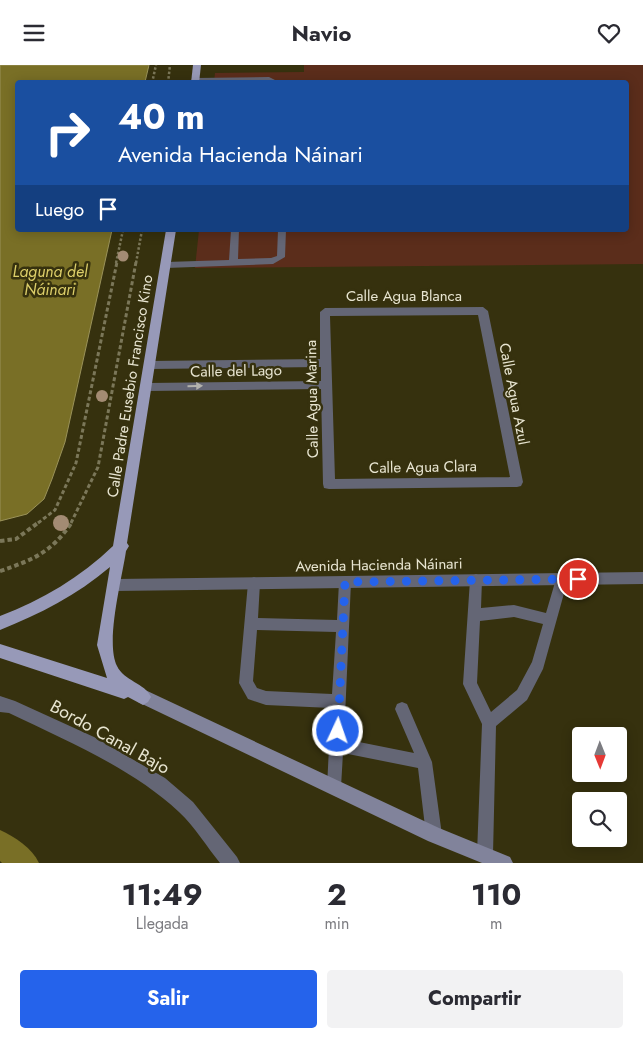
<!DOCTYPE html>
<html lang="es">
<meta charset="utf-8">
<style>
body{margin:0;font-family:Jost,sans-serif;background:#f2f2f3;color:#2b2b33;height:100vh;display:flex;flex-direction:column;font-size:19px;white-space:nowrap}
*{box-sizing:border-box;margin:0}
p{font-size:16px;color:#7c7c81}
.icon{flex:none;width:28px;height:28px;fill:none;stroke:currentColor;stroke-width:2;stroke-linecap:round;stroke-linejoin:round}
.map{position:relative;height:798px;overflow:hidden}
.side{display:flex;flex-direction:column;background:#fff;flex:1}
.side>*{flex:none}
.top-card{position:absolute;left:15px;top:15px;width:614px;height:152px;border-radius:5px;box-shadow:0 2px 12px #0003;background:#1a4fa0;color:#fff;overflow:hidden}
.needle{width:32px;rotate:179deg}
.controls{position:absolute;left:572px;top:662px;display:grid;gap:10px}
.controls a{display:grid;place-items:center;width:55px;height:55px;border-radius:5px;background:#fff;box-shadow:0 2px 12px #0003;font-size:25px}
.pin{position:absolute;display:grid;place-items:center;width:42px;height:42px;color:#fff;margin:-21px;border:2px solid #fff;border-radius:50%;box-shadow:0 1px 5px #0007}
.me{position:absolute;width:55px;margin:-28px;rotate:3deg;stroke-linejoin:round;filter:drop-shadow(0 0 4px #0008)}
.turn{display:flex;align-items:center;gap:18px;height:105px;padding:0 20px;font-size:22px}
.turn .icon{width:65px;height:65px;stroke-width:2.5}
.turn b{display:block;font-size:35px;line-height:42px}
.then{display:flex;align-items:center;height:48px;padding:0 20px;background:#0003;gap:10px;font-size:19px}
.eta{display:flex;justify-content:space-evenly;align-items:center;height:85px;text-align:center}
.eta b{font-size:30px;font-weight:700;line-height:35px}
.primary-button{display:flex;gap:10px;margin-top:auto;padding:10px 20px}
.primary-button a{flex:1;height:58px;border-radius:5px;background:#2563eb;color:#fff;font-size:20px;font-weight:700;line-height:58px;text-align:center}
.primary-button a+a{background:#f2f2f3;color:#2b2b33}
header{display:flex;justify-content:space-between;align-items:center;height:65px;padding:0 20px;background:#fff;font-size:22px;font-weight:700}
.map>svg:first-child{display:block}
.green{fill:#5b2d1b}
.water{fill:#796f26;stroke:#9a9259}
.lines{fill:none;stroke-linecap:round;stroke-linejoin:round}
.canal{fill:#796f26;fill-rule:evenodd}
.path-far2{stroke:#7b7759;stroke-width:2.5;stroke-dasharray:2.5 2;stroke-linecap:butt}
.path-far1{stroke:#7b7759;stroke-width:3;stroke-dasharray:4 2.5;stroke-linecap:butt}
.path{stroke:#7b7759;stroke-width:4;stroke-dasharray:4.5 3;stroke-linecap:butt}
.service{fill:#646675;fill-rule:evenodd}
.minor{fill:#646675;fill-rule:evenodd}
.secondary{fill:#81839b;fill-rule:evenodd}
.primary{fill:#9799b8;fill-rule:evenodd}
.tree{fill:#a38b73}
.oneway{fill:#b3b2ac}
.route{stroke:#2563eb;stroke-width:9;stroke-dasharray:0 16.2}
.labels{text-anchor:middle;stroke-width:5;stroke-linejoin:round;paint-order:stroke}
.street-label{font-size:15px;fill:#e8e5d1;stroke:#36310e}
.water-label{font-size:16px;font-style:italic;fill:#dcce69;stroke:#36310e}
.near-street-label{font-size:18px;fill:#e8e5d1;stroke:#36310e}
</style>
<header><svg class="icon" aria-label="menu" viewBox="0 0 24 24"><path d="M4 6h16M4 12h16M4 18h16"/></svg>Navio<svg class="icon" aria-label="heart" viewBox="0 0 24 24"><path d="M12 20l-8-8c-3-5 5-10 8-4 3-6 11-1 8 4z"/></svg></header>
<div class="map">
<svg width="643" height="798" viewBox="0 0 643 798">
<rect width="100%" height="100%" fill="#36310e"/>
<path class="green" d="M304,0H643V199L195,203L199,165H626V18L214,17L215,8L304,7Z"/>
<path class="water" d="M0,0H149L145,17L18,18V165H112L65,377L52,414L44,434L27,449L0,456Z"/>
<g class="lines">
<path class="canal" d="M0,765C15,772 32,783 39,798H2L0,796Z"/>
<g class="path-far2">
<path d="M152,18L156,0"/>
<path d="M168,18L170,0"/>
<path d="M116,198L123,165"/>
<path d="M136,198L142,165"/>
</g>
<g class="path-far1">
<path d="M38,458L55,445L76,398L117,197"/>
<path d="M71,458L98,402L136,197"/>
</g>
<g class="path">
<path d="M0,476L16,474L39,457"/>
<path d="M0,506C33,495 52,487 72,457"/>
</g>
<g class="service">
<path d="M269,12L281,18L195,17L191,15L195,13Z"/>
<path d="M231,165H239L238,194L271,193L277,191L278,165H286L285,192L273,199L166,203L161,200L166,197L229,195Z"/>
<path d="M562,508L566,510L568,514L543,604L527,635L496,661L493,789L490,794L485,797L480,794L477,789L482,659L463,619L470,515L472,511L476,509L480,511L482,515L481,543L514,540L546,548L556,514L558,510ZM514,552L543,559L532,597L517,625L491,647L477,618L480,556Z"/>
<path d="M345,511L349,513L351,517L344,674L414,688L395,644L397,639L402,637L407,639L432,697L442,770L439,775L434,778L429,775L426,770L418,703L343,688L341,722L339,727L334,729L329,727L327,722L331,643L266,640L248,634L239,618L248,518L250,514L254,512L258,514L260,518L258,553L337,555L339,517L341,513ZM257,565L336,567L332,629L266,626L257,623L253,616Z"/>
</g>
<g class="minor">
<path d="M483,242L488,246L523,417L521,421L517,422L329,424L324,423L323,419L321,324L147,326L141,322L147,318L321,316V302L150,304L144,300L150,296L320,294V247L325,243ZM478,250L510,412L335,414L330,251Z"/>
<path d="M643,507V519L115,526L110,525L108,520L110,515L115,514Z"/>
<path d="M0,631L15,636L94,672L165,713L193,737L237,792L240,798H220C207,782 195,762 179,747C132,703 67,676 9,648L0,647Z"/>
</g>
<path class="secondary" d="M143,624L439,763L510,792L513,798H482L428,776L138,637L135,632L138,627Z"/>
<g class="primary">
<path d="M193,0H201L199,18H191Z"/>
<path d="M166,165H176L127,478L129,481L126,486C122,514 105,577 117,601C124,616 145,618 151,632L148,637L143,640L128,632L124,634L0,593V579L107,613L97,580L110,502C77,530 40,549 0,565V551C42,535 81,512 113,481Z"/>
</g>
</g>
<g class="tree">
<circle cx="123" cy="191" r="5.5"/>
<circle cx="102" cy="331" r="6"/>
<circle cx="61" cy="458" r="8"/>
</g>
<defs><path id="oneway-solid" d="M-6-.8H1V-3.2L6.5 0L1 3.2V.8H-6Z" transform="scale(1.25)"/></defs>
<use class="oneway" href="#oneway-solid" transform="translate(195 321) rotate(-1)"/>
<g class="lines">
<path class="route" d="M338,666L345,517L578,514"/>
</g>
<g class="labels">
<g class="street-label">
<text x="404" y="236">Calle Agua Blanca</text>
<text transform="translate(236 306) rotate(-1)" y="5">Calle del Lago</text>
<text transform="translate(130 321) rotate(-81)" y="5">Calle Padre Eusebio Francisco Kino</text>
<text transform="translate(514 329) rotate(79)" y="5">Calle Agua Azul</text>
<text transform="translate(312 334) rotate(-91)" y="5">Calle Agua Marina</text>
<text transform="translate(423 402) rotate(-1)" y="5">Calle Agua Clara</text>
<text transform="translate(379 500) rotate(-1)" y="5">Avenida Hacienda Náinari</text>
</g>
<g class="water-label">
<text x="50" y="212">Laguna del<tspan x="50" dy="18">Náinari</tspan></text>
</g>
<g class="near-street-label">
<text transform="translate(110 672) rotate(29)" y="6">Bordo Canal Bajo</text>
</g>
</g>
</svg>
<div class="controls">
<a><svg class="needle" viewBox="-14 -14 28 28"><path d="M0-13l5 13h-10z" fill="#e53935"/><path d="M0 13l5-13h-10z" fill="#7c7c81"/></svg></a>
<a><svg class="icon" aria-label="search" viewBox="0 0 24 24"><circle cx="10" cy="10" r="6"/><path d="M15 15l6 6"/></svg></a>
</div>
<div class="pin" style="left:578px;top:514px;background:#d93025"><svg class="icon" aria-label="arrive" viewBox="0 0 24 24"><path d="M6 21V4h12l-3 4 3 4H6"/></svg></div>
<svg class="me" style="left:338px;top:666px" viewBox="-20 -20 40 40"><circle r="17" fill="#2563eb" stroke="#fff" stroke-width="3"/><path d="M0-11L8 9 0 5-8 9z" fill="#fff"/></svg>
<div class="top-card">
<div class="turn"><svg class="icon" aria-label="right" viewBox="0 0 24 24"><path d="M7 20v-9h11M14 6l5 5-5 5"/></svg><div><b>40 m</b>Avenida Hacienda Náinari</div></div>
<div class="then">Luego<svg class="icon" aria-label="arrive" viewBox="0 0 24 24"><path d="M6 21V4h12l-3 4 3 4H6"/></svg></div>
</div>
</div>
<section class="side">
<div class="eta">
<div><b>11:49</b><p>Llegada</p></div>
<div><b>2</b><p>min</p></div>
<div><b>110</b><p>m</p></div>
</div>
<div class="primary-button"><a>Salir</a><a>Compartir</a></div>
</section>
